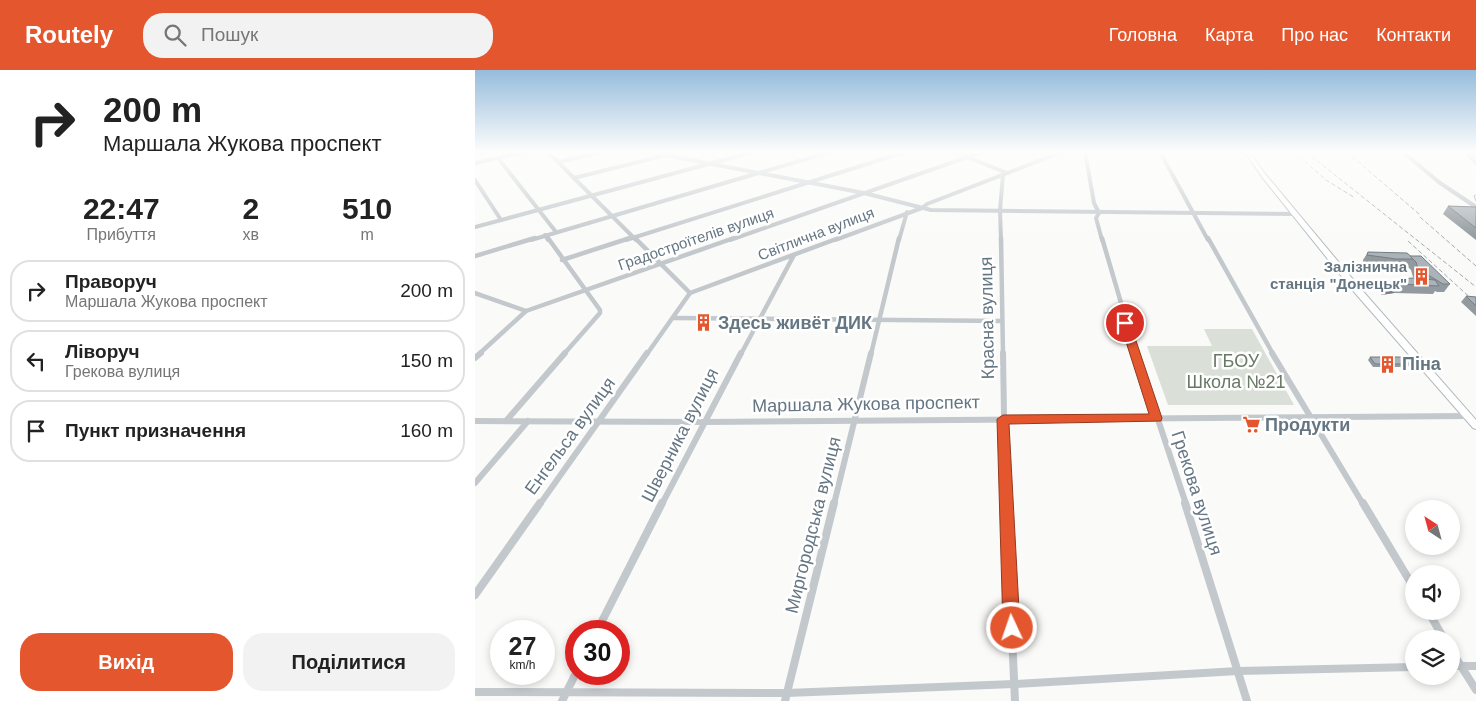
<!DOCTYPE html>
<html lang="uk">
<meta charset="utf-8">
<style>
body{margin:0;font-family:Helvetica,sans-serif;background:#f2f2f2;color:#222;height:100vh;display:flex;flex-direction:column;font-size:19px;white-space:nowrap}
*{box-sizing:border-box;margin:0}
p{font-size:16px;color:#767676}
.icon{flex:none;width:28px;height:28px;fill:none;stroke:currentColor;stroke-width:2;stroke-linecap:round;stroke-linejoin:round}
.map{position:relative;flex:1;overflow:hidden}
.side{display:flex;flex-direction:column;background:#fff;width:475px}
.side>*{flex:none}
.banner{background:#fff;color:#222;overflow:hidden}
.needle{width:32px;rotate:324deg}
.fabs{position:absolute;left:930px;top:430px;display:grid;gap:10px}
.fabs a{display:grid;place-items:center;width:55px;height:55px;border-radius:50%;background:#fff;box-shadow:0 2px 8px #0003;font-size:25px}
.speed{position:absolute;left:15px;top:550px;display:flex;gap:10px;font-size:25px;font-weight:700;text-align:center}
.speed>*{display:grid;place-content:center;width:65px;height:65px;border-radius:50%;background:#fff;box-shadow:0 2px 8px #0003;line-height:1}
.speed small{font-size:12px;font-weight:400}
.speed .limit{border:8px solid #d22;background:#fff;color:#111}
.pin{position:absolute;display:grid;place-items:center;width:42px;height:42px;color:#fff;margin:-21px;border:2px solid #fff;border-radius:50%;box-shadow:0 1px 5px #0007}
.me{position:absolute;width:55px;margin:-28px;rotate:357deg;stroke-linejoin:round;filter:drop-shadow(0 0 4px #0008)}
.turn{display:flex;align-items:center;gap:18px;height:105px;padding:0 20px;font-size:22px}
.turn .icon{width:65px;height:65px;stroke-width:2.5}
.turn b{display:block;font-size:35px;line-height:42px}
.eta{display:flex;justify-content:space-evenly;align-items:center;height:85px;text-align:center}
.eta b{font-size:30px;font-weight:700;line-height:35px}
.button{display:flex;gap:10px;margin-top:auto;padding:10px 20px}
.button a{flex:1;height:58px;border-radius:20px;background:#e4572e;color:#fff;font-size:20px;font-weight:700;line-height:58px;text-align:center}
.button a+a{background:#f2f2f2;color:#222}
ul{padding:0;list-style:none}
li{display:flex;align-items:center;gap:15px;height:62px;margin:0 10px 8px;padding:0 10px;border:2px solid #e0e0e0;border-radius:20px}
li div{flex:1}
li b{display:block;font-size:19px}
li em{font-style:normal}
header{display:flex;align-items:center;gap:30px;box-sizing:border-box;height:70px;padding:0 25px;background:#e4572e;color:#fff}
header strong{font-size:24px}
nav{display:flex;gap:28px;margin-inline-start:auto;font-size:18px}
.search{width:350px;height:45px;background:#f2f2f2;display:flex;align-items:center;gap:12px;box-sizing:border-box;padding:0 18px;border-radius:20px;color:#767676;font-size:19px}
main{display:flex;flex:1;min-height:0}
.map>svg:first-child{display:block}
.green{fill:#dadfd7}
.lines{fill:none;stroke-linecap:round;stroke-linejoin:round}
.secondary-casing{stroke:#b3babf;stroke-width:2}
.minor-far3{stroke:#c3c8cc;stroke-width:4}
.minor-far2{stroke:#c3c8cc;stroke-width:4.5}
.minor-far1{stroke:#c3c8cc;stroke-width:6}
.minor{stroke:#c3c8cc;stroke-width:8}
.tertiary{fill:#c3c8cc;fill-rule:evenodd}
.secondary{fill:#fff;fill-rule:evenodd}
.tram{stroke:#a2aab0;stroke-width:1}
.rail{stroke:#a2aab0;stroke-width:1;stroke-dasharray:4.5 2.5;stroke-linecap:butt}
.wall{fill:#929a9f}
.shaded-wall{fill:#777d82}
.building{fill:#aab3b9;stroke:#777d82}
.route{fill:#e4572e;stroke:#94391e}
.labels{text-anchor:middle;stroke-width:5;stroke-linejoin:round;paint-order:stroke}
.far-street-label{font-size:15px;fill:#657683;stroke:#fff}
.far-poi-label{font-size:15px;font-weight:bold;fill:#657683;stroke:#fff;text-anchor:end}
.street-label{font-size:18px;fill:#657683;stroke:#fff}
.poi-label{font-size:18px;font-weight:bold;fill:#657683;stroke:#fff;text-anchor:start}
.park-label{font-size:18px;fill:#687a64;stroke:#fff}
</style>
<header>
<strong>Routely</strong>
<div class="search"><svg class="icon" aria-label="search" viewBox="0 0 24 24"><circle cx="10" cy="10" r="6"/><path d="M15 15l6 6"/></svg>Пошук</div>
<nav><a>Головна</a><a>Карта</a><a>Про нас</a><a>Контакти</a></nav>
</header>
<main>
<section class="side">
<div class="banner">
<div class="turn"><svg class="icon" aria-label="right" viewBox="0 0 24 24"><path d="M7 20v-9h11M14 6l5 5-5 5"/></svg><div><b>200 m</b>Маршала Жукова проспект</div></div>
</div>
<div class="eta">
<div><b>22:47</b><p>Прибуття</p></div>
<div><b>2</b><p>хв</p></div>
<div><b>510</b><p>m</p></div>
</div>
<ul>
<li><svg class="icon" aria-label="right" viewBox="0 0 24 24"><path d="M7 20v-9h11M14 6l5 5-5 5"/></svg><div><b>Праворуч</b><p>Маршала Жукова проспект</p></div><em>200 m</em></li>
<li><svg class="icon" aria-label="left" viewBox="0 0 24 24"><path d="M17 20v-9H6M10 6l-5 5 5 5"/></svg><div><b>Ліворуч</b><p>Грекова вулиця</p></div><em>150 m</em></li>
<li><svg class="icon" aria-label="arrive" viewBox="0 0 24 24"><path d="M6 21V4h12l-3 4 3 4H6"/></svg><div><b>Пункт призначення</b></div><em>160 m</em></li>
</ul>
<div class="button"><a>Вихід</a><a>Поділитися</a></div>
</section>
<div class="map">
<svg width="1001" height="631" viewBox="0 0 1001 631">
<rect width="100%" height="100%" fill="#fafaf8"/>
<path class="green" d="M729,259H777L819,335H693L672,276H737Z"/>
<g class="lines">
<defs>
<path id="secondary" d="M770,82H774L791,105L886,219L1001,350V359L998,358L880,223L787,107Z"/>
</defs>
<use href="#secondary" class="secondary-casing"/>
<g class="minor-far3">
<path d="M73,82L161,170"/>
<path d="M174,82L389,123L456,140L820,144"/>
<path d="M480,82L532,103"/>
<path d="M610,82L619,133L624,143L621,148L627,170"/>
<path d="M685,82L733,170"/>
<path d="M928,82L965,113L1001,137"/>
<path d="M991,82L1001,93"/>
<path d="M0,84L11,82"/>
<path d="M23,88L81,162"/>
<path d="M83,92L128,82"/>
<path d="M0,93L50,82"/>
<path d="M99,108L203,82"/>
<path d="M0,110L26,150"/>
<path d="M0,157L278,82"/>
<path d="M70,165L73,170"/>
<path d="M56,170L355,82"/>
<path d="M151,170L430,82"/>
<path d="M255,170L507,82"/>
<path d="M360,170L447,138L452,134L587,82"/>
<path d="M424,170L432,142"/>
<path d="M526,170L525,140L528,105"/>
</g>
<g class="minor-far2">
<path d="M73,168L125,240V243L89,284"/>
<path d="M160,168L215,223"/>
<path d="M526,168L528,284"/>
<path d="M627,168L661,284"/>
<path d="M733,168L798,284"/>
<path d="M0,186L60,168"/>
<path d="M87,190L155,168"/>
<path d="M0,223L51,241L259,168"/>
<path d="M215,223L364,168"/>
<path d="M199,248L527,251"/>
<path d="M4,284L51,241"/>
<path d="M172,284L215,223"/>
<path d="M266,284L319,185"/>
<path d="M396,284L424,168"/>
</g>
<g class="minor-far1">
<path d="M528,283L529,345L527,354L531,434"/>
<path d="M661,283L711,434"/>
<path d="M797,283L888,434"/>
<path d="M0,288L6,283"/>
<path d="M31,351L90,283"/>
<path d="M0,413L53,351"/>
<path d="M65,434L172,283"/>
<path d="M187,434L266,283"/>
<path d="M359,434L396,283"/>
</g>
<g class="minor">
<path d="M531,433L540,631"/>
<path d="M710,433L772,631"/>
<path d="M888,433L939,518"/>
<path d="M0,525L65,433"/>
<path d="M953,541L969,569"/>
<path d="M122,561L187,433"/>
<path d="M976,580L1001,620"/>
<path d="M976,596H1001"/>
<path d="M0,622L312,623L539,614L763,601L939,597"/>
<path d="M87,631L101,603"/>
<path d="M310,631L359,433"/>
</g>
<path class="tertiary" d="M993,343L996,344L997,346L996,348L993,349L229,355L0,354V348L229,349Z"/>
<use href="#secondary" class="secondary"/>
<g class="tram">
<path d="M995,82L1001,88"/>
<path d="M1001,125L999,126L1001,131"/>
</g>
<g class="rail">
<path d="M819,82L851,110L880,128"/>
<path d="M831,82L1001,217"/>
<path d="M872,82L944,144"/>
<path d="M945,147L1001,196"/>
<path d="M933,171L1000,232"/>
</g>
</g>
<g class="wall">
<path d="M973,136L1001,137V170L968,144Z"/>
<path d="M893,182L935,186L975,214L969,222H962L960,221L958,224L919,223L906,225V222L911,214L940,208L938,207L936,200L934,198L916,197L888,193V190Z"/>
<path d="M991,226L1001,227V246L986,232Z"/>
<path d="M895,287L935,294L933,297H898L893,290Z"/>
</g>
<path class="shaded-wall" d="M924,214L919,223L906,225L912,216Z"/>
<g class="building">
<path d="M973,136L1001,137V158Z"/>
<path d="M893,182L932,183L939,189H921L892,185Z"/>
<path d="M935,186H946L975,214H968L943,199L941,192Z"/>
<path d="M938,208L960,210L964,216L924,214L912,216L911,214L924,209Z"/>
<path d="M991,226L1001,227V236Z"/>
<path d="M895,287H928L935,294H900Z"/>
</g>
<linearGradient id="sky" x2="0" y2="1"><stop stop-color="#96bcdc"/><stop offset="0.48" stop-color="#fdfdfc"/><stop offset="1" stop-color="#fdfdfc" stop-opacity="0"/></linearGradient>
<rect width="1001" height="170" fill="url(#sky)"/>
<path class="route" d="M650,250L655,253L687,348L686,351L534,354L545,558L543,564L537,567L531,564L528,558L522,349L528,345L674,344L645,253Z"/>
<defs>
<symbol id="building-bare" viewBox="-9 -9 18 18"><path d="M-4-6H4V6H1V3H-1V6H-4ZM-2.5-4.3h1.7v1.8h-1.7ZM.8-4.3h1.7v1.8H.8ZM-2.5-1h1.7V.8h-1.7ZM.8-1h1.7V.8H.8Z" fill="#e4572e" stroke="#fff" stroke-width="2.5" paint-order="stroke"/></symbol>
<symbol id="supermarket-bare" viewBox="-9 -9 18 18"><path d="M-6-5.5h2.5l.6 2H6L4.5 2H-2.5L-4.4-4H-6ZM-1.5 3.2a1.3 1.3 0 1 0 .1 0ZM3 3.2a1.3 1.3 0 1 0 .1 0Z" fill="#e4572e" stroke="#fff" stroke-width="2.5" paint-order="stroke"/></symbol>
</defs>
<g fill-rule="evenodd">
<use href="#building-bare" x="934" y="194" width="25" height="25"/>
<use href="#building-bare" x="216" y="240" width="25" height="25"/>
<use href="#building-bare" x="900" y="282" width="25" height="25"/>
<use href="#supermarket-bare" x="764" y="342" width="25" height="25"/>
</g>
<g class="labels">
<g class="far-street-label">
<text transform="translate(341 164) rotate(-21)" y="5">Світлична вулиця</text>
<text transform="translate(221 169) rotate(-19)" y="5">Градостроїтелiв вулиця</text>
</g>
<g class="far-poi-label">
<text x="932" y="202">Залізнична<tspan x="932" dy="17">станція "Донецьк"</tspan></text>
</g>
<g class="street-label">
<text transform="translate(512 248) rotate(-91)" y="6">Красна вулиця</text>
<text transform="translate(391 334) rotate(-1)" y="6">Маршала Жукова проспект</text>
<text transform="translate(205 365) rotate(-63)" y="6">Шверника вулиця</text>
<text transform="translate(95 366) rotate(-54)" y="6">Енгельса вулиця</text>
<text transform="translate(722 423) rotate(72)" y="6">Грекова вулиця</text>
<text transform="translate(338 455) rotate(-76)" y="6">Миргородська вулиця</text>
</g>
<g class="poi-label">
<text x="243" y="259">Здесь живёт ДИК</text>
<text x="927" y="300">Піна</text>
<text x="790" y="361">Продукти</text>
</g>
<g class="park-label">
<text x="761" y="297">ГБОУ<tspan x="761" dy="21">Школа №21</tspan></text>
</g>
</g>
</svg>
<div class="fabs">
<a><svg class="needle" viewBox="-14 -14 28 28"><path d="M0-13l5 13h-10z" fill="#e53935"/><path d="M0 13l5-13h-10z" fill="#767676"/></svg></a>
<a><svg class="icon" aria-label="sound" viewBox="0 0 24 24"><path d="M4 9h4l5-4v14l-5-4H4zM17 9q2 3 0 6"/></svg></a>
<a><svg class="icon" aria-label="layers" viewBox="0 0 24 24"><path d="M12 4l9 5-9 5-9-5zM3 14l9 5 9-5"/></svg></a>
</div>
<div class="speed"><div>27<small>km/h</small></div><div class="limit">30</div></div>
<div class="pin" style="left:650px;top:253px;background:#d93025"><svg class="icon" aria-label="arrive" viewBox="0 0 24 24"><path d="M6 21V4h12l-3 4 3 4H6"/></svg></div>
<svg class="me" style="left:537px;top:558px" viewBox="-20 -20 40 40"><circle r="17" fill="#e4572e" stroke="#fff" stroke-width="3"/><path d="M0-11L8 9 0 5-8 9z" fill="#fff"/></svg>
</div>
</main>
